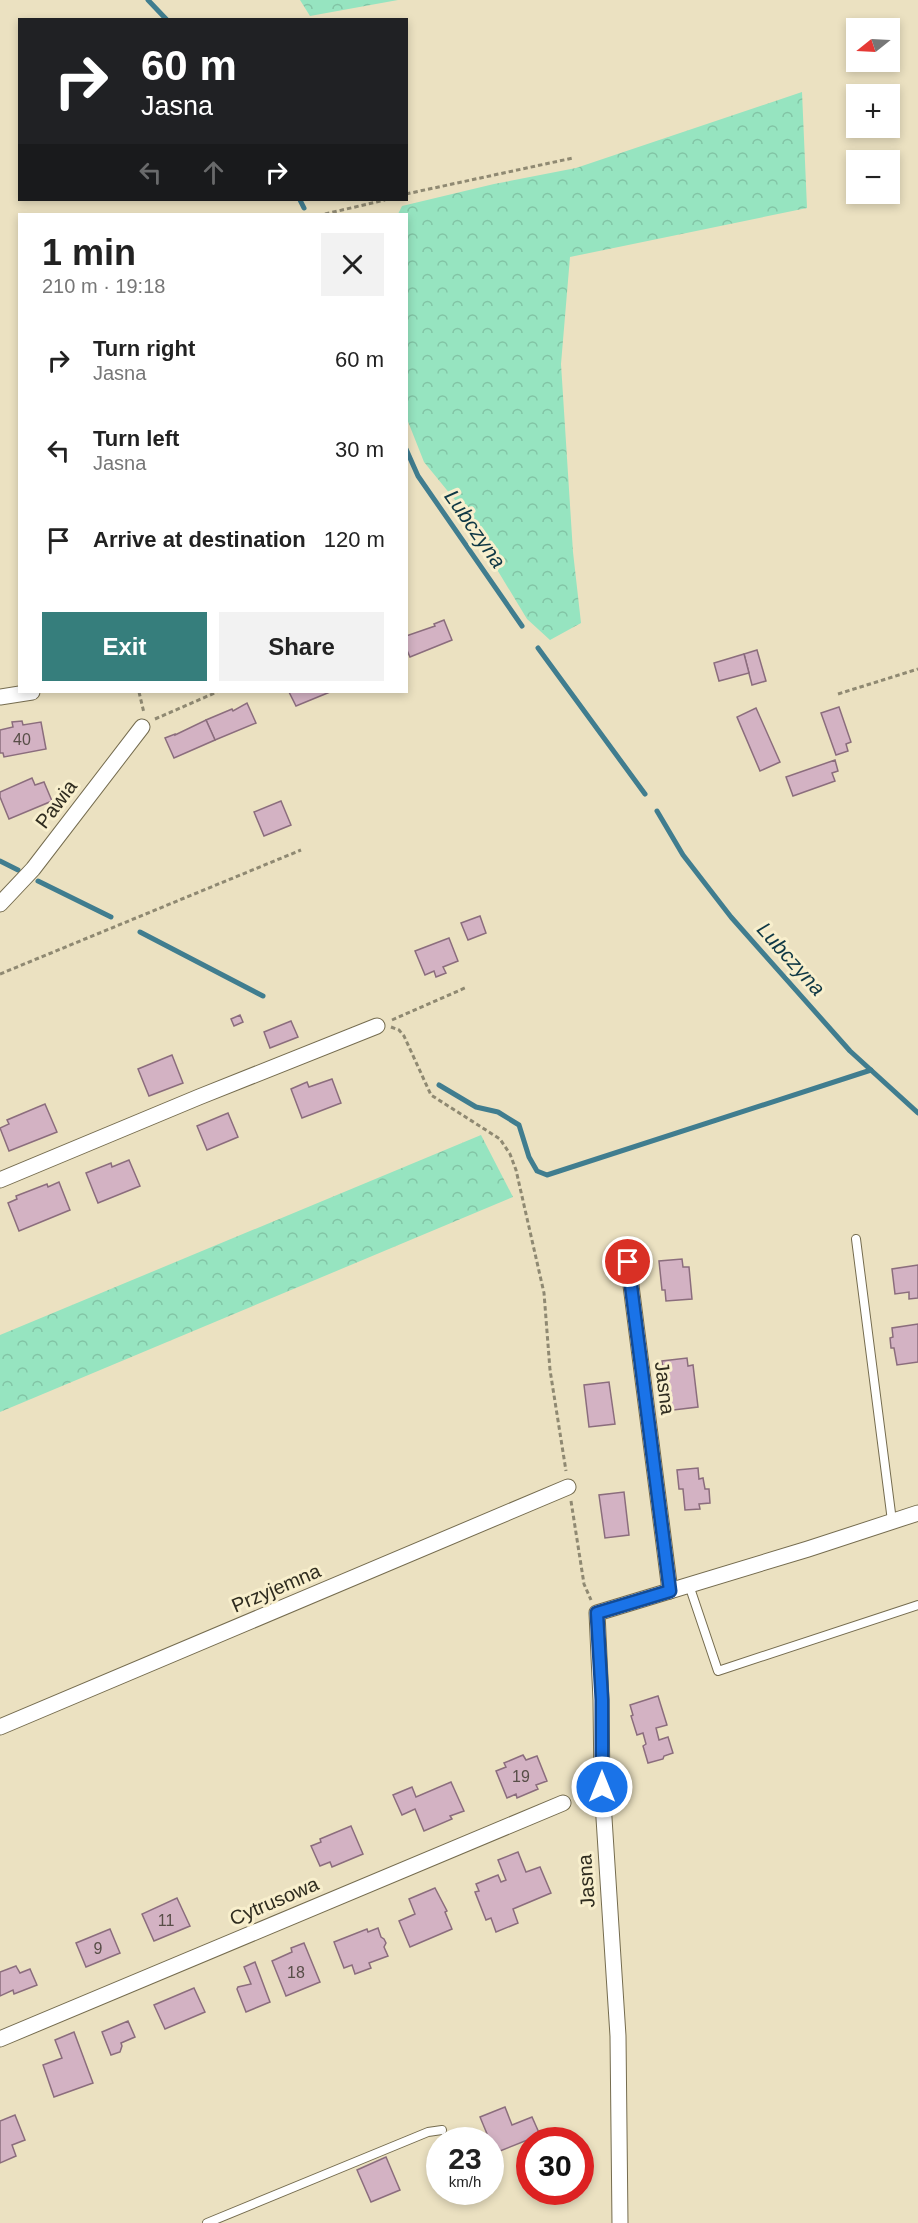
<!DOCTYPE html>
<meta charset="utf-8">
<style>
body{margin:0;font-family:Arial,sans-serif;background:#f2f2f2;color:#222;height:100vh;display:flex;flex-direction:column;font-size:22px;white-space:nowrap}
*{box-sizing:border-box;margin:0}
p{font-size:20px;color:#767676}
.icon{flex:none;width:33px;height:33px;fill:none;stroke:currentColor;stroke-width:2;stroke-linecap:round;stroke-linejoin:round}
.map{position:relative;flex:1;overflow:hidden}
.panel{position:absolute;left:18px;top:213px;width:390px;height:480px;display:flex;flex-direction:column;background:#fff;border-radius:0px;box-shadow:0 3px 9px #0003}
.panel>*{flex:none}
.banner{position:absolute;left:18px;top:18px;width:390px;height:183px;border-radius:0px;box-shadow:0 3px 9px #0003;background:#202124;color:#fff;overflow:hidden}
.needle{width:39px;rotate:252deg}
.buttons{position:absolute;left:846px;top:18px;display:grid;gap:12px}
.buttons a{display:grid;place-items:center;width:54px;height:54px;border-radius:0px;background:#fff;box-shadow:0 3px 9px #0003;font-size:30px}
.speed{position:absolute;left:426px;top:2127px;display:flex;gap:12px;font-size:30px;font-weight:700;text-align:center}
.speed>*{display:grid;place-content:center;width:78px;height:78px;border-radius:50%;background:#fff;box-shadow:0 3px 9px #0003;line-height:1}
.speed small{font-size:15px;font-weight:400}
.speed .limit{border:9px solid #d22;background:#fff;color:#111}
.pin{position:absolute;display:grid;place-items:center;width:51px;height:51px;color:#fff;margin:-26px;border:3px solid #fff;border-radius:50%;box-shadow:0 2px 6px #0007}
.me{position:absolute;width:66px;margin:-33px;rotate:0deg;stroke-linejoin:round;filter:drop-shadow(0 0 4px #0008)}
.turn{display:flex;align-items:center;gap:21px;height:126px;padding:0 24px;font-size:27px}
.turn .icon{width:78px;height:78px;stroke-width:2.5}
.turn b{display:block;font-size:42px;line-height:51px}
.lanes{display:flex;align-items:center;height:57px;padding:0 24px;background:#0003;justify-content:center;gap:30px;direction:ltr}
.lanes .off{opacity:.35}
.round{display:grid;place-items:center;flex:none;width:63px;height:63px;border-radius:0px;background:#f2f2f2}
.head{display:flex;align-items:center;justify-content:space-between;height:102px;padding:0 24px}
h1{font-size:36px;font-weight:600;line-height:45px}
.button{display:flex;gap:12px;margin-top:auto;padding:12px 24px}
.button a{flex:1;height:69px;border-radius:0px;background:#367e7c;color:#fff;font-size:24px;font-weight:600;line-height:69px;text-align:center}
.button a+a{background:#f2f2f2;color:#222}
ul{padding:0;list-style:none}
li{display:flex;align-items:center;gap:18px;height:90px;padding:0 24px}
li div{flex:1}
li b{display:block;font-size:22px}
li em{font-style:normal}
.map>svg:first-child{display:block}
.forest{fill:url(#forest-crowns)}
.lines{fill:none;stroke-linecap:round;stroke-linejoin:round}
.stream{stroke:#407d8f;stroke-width:5}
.building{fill:#d3b2c3;stroke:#8b6d7d;stroke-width:1.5}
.lane-casing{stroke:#756c4f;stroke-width:10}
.street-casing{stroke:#756c4f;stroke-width:17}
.path{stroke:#8f8972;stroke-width:3;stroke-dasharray:4.5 3;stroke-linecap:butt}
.lane{stroke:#fff;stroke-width:8}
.street{stroke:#fff;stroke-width:15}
.route-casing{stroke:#114b97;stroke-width:15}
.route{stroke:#1a73e8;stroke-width:10}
.labels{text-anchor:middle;stroke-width:6;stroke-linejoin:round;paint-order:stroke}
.number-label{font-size:16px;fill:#584e48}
.street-label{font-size:20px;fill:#2f2c1f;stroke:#f8efcd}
.water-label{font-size:21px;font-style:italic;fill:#0e3744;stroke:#f8efcd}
</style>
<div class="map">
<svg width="918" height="2223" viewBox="0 0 918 2223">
<defs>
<pattern id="forest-crowns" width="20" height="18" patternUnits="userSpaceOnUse" patternTransform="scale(1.5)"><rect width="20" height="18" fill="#96e4c0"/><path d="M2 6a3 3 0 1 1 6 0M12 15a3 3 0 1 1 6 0" fill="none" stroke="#82c4a5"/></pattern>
</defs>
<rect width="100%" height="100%" fill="#ebe1c1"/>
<g class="forest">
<path d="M300,0H398L310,16Z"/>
<path d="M802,92L807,208L570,257L561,364L573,552L581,623L550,640L527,619L455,500L424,462L407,419L406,214H398L402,206L494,184L576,168Z"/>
<path d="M481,1135L513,1197L0,1412V1335Z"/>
</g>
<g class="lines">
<g class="stream">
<path d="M148,0L167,20"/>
<path d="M300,200L304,208"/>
<path d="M406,449L418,476L522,626"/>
<path d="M538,648L645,794"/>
<path d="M657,811L683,855L731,917L850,1051L918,1113"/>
<path d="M0,861L18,870"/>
<path d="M38,881L111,917"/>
<path d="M140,932L263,996"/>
<path d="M439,1085L476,1107L498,1112L519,1125L529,1157L537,1171L547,1175L871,1070"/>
</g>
</g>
<g class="building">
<path d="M444,620L452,640L410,657L406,648V636L435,626L434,624Z"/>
<path d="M757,650L766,681L752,685L744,654Z"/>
<path d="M744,654L749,673L719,681L714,663Z"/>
<path d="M289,692H330L296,706Z"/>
<path d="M247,703L256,723L215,740L206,720L232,709L233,711Z"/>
<path d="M839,707L851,742L846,744L848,751L836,755L821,713Z"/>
<path d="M756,708L780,762L760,771L737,717Z"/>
<path d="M206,720L215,740L174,758L165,738L175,734V735Z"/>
<path d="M22,721L23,725L41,722L46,749L4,757L3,753H0V730L13,727L12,722Z"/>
<path d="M835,760L838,771L832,773L835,781L793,796L786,777Z"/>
<path d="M32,778L35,785L44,782L52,801L9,819L0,797V792Z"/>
<path d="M281,801L291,825L264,836L254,812Z"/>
<path d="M480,916L486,933L468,940L461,923Z"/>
<path d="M449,938L458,961L443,967L446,973L436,977L434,971L425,975L415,951Z"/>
<path d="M240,1015L243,1022L234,1026L231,1019Z"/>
<path d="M291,1021L298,1037L270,1048L264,1032Z"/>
<path d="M172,1055L183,1083L149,1096L138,1069Z"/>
<path d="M332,1079L341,1103L302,1118L291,1089L307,1082L309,1087Z"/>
<path d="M45,1104L57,1132L9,1151L0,1128L9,1124L7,1120Z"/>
<path d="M228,1113L238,1137L207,1150L197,1126Z"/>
<path d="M129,1160L140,1186L98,1203L86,1173L111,1163L112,1167Z"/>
<path d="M59,1182L70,1210L19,1231L8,1203L17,1199L16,1196L47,1184L48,1187Z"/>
<path d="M682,1259L683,1267H689L692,1299L666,1301L665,1290H662L659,1261Z"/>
<path d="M918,1265V1298L909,1299V1292L895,1294L892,1269Z"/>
<path d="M918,1324V1362L897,1365L894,1348H891L890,1338L893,1337L892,1328Z"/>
<path d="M687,1358L688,1366L693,1365L698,1407L665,1411L659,1370H663L662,1361Z"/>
<path d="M609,1382L615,1424L589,1427L584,1385Z"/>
<path d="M698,1468L699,1479L703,1478L705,1489H709L710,1503L699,1504L700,1509L685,1510L683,1489H679L677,1470Z"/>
<path d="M624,1492L629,1535L605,1538L599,1495Z"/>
<path d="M658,1696L667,1725L656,1728L659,1740L668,1737L673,1753L664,1756L663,1759L648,1763L643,1746L646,1744L643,1733L637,1735L631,1716L633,1715L630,1705Z"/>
<path d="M523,1755L526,1760L537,1756L547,1781L536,1785L538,1789L517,1798L516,1794L507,1798L496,1771L506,1767L504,1763Z"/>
<path d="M451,1782L464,1811L450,1816L452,1819L424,1831L415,1809L402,1815L393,1795L412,1787L416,1797Z"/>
<path d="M351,1826L363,1854L332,1867L330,1862L320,1866L311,1846L321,1842L320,1839Z"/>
<path d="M518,1852L526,1872L540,1867L551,1893L513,1909L518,1923L496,1932L491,1918L486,1920L475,1892L479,1891L476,1884L498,1875L501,1882L506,1880L498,1860Z"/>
<path d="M435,1888L447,1911L445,1912L452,1929L410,1947L399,1921L415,1914L409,1899Z"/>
<path d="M177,1898L190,1926L154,1941L142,1914Z"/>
<path d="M378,1928L381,1937L384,1939L386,1943L384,1947L388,1956L369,1963L371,1968L355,1974L352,1965L344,1968L334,1942L367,1929L368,1932Z"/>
<path d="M110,1929L120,1953L86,1967L76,1943Z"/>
<path d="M304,1943L320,1982L286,1996L272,1961L292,1952L291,1948Z"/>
<path d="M255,1962L270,2002L246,2012L237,1989L238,1987L251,1984L244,1967Z"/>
<path d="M16,1966L20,1973L30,1969L37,1985L14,1994L13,1990L0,1996V1972Z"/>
<path d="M194,1988L205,2012L165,2029L154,2005Z"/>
<path d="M128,2021L135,2037L121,2043L122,2046L120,2052L111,2055L102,2032Z"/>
<path d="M74,2032L93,2083L54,2097L43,2065L62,2058L55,2040Z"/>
<path d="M505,2107L512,2125L532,2117L540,2135L495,2153L480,2117Z"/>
<path d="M15,2115L25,2140L12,2145L16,2156L0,2163V2121Z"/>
<path d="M386,2157L400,2190L371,2202L357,2170Z"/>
</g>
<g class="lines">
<defs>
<g id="lane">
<path d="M856,1239L892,1521"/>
<path d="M689,1585L718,1671L918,1605"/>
<path d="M207,2223L428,2132L442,2130"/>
</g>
<g id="street">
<path d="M0,697L32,692"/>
<path d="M0,904L33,869L142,727"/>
<path d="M0,1180L199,1097L377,1026"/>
<path d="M628,1262L670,1591"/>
<path d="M0,1727L568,1487"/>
<path d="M0,2039L563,1803"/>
<path d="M620,2223L618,2036L602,1787L601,1700L597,1613L808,1549L918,1513"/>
</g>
</defs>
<use href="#lane" class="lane-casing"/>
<use href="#street" class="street-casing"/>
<g class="path">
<path d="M406,194L573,158"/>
<path d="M325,214L385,200"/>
<path d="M139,692L144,713"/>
<path d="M838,694L918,669"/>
<path d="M155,719L217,692"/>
<path d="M0,974L301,850"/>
<path d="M392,1020L467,987"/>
<path d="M391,1027L399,1030L404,1036L431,1095L500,1139L510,1154L516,1170L544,1293L550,1370L566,1471"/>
<path d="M571,1501L584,1584L591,1600"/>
</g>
<use href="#lane" class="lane"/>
<use href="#street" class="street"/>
</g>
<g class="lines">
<defs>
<path id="route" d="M602,1787V1700L597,1613L670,1591L628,1262"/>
</defs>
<use href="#route" class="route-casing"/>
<use href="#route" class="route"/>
</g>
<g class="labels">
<g class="number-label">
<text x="22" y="745">40</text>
<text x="521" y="1782">19</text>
<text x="166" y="1926">11</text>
<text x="98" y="1954">9</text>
<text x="296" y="1978">18</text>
</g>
<g class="street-label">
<text transform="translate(56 804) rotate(-53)" y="7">Pawia</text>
<text transform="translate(665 1388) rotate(83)" y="7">Jasna</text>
<text transform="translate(276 1588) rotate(-23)" y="7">Przyjemna</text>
<text transform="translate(586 1881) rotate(-94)" y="7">Jasna</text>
<text transform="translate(274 1901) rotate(-23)" y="7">Cytrusowa</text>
</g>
<g class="water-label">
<text transform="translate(475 529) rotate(55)" y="7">Lubczyna</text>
<text transform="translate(791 959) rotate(48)" y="7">Lubczyna</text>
</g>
</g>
</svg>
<div class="buttons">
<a><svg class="needle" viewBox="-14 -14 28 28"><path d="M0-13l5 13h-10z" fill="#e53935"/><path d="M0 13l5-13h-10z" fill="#767676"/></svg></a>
<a>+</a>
<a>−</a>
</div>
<div class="speed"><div>23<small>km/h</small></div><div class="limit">30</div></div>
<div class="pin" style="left:628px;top:1262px;background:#d93025"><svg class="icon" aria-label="arrive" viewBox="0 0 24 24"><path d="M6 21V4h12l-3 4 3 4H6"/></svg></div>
<svg class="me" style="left:602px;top:1787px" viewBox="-20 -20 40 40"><circle r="17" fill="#1a73e8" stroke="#fff" stroke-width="3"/><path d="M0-11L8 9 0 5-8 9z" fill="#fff"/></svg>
<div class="banner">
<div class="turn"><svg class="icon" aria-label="right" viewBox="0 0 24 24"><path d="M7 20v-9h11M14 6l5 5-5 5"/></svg><div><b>60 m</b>Jasna</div></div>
<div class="lanes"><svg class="icon off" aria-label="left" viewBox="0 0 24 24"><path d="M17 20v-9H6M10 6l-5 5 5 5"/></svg><svg class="icon off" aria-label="ahead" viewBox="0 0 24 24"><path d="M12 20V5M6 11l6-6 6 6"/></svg><svg class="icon" aria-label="right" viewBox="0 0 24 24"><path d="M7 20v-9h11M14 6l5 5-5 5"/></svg></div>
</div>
<section class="panel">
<div class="head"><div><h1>1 min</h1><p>210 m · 19:18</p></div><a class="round"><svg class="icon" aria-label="close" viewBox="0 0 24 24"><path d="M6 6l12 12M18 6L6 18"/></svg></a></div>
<ul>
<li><svg class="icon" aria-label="right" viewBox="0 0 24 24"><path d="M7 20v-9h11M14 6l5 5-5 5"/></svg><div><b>Turn right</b><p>Jasna</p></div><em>60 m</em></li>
<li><svg class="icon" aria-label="left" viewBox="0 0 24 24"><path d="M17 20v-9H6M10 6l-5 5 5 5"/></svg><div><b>Turn left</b><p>Jasna</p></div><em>30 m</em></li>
<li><svg class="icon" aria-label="arrive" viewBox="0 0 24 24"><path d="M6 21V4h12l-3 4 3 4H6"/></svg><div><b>Arrive at destination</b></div><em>120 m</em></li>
</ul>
<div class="button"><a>Exit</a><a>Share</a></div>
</section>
</div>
